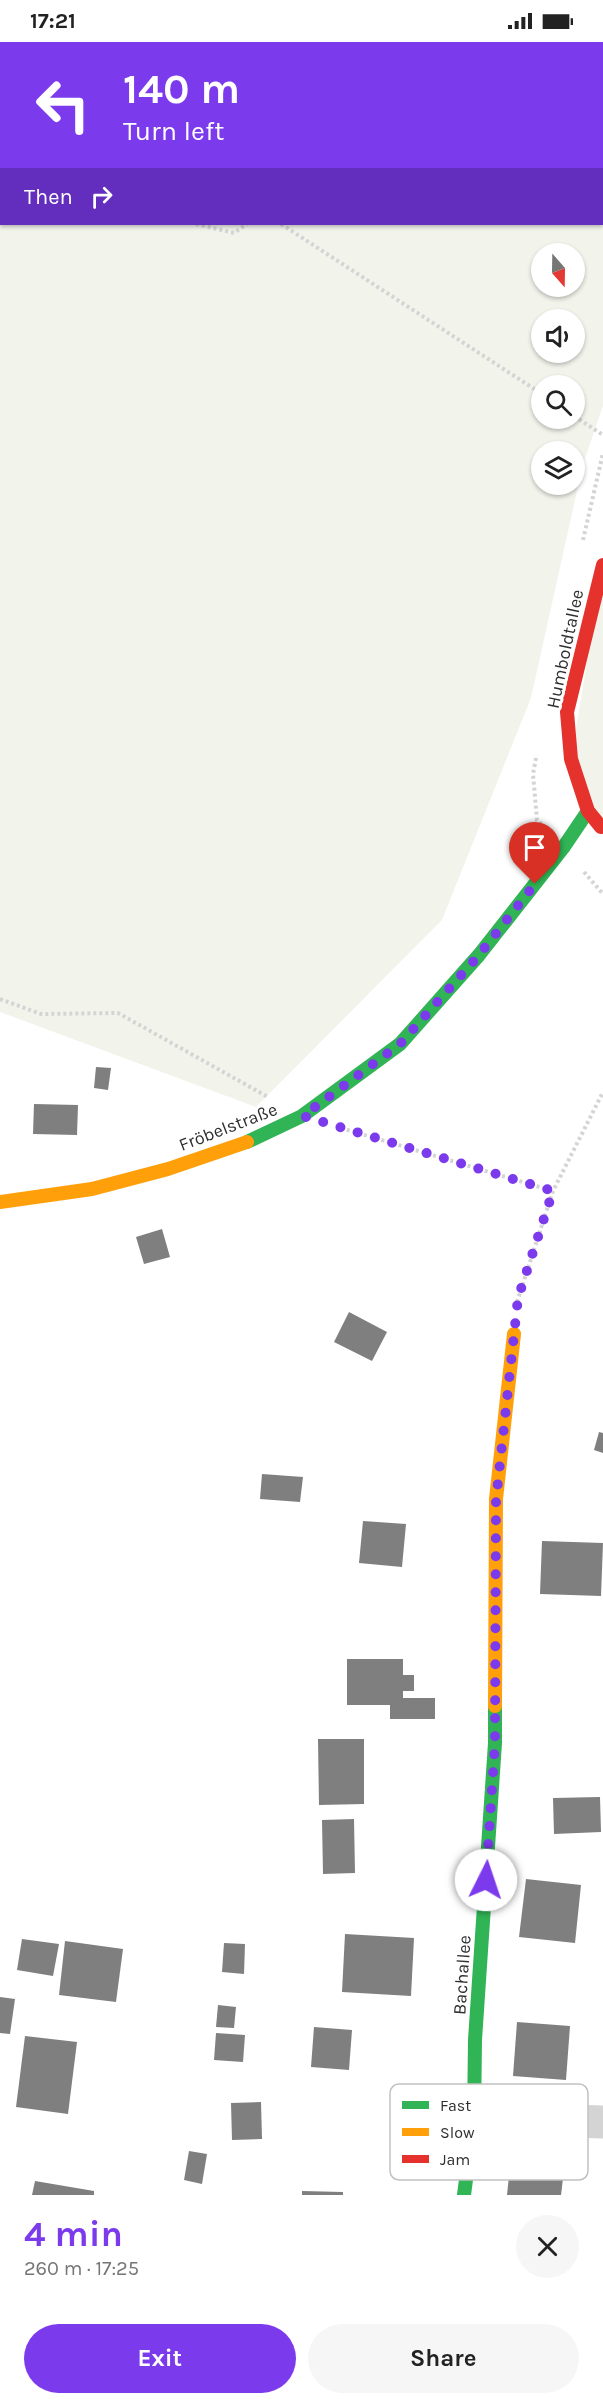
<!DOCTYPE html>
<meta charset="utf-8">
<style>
body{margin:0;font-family:Karla,sans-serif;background:#f6f6f6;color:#222;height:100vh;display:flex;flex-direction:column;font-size:22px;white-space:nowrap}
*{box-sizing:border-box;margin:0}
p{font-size:20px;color:#767676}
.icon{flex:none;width:33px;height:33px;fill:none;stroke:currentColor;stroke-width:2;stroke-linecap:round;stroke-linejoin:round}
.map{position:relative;height:2153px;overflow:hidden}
.sheet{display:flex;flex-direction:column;background:#fff;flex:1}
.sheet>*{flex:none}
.guide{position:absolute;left:0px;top:0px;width:603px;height:183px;box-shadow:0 2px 4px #0004;background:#7c3aed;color:#fff;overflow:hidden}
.needle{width:39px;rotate:160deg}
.controls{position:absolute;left:531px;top:201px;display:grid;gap:12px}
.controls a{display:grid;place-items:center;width:54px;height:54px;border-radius:50%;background:#fff;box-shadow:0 2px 4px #0004;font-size:30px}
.pin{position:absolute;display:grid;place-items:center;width:51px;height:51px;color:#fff;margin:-62px -26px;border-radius:50% 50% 50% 0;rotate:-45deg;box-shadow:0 0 6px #0007}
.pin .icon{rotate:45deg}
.me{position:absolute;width:66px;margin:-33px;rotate:4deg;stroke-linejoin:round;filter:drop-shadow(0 0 4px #0008)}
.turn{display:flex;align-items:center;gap:21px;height:126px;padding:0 24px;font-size:27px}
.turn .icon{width:78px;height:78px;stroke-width:2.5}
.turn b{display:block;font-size:42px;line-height:51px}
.then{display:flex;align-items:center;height:57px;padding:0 24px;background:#0003;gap:12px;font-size:22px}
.round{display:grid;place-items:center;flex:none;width:63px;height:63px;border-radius:32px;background:#f6f6f6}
.summary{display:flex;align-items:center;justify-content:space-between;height:102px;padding:0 24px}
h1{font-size:36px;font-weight:700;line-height:45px;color:#7c3aed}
.primary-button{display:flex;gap:12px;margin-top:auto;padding:12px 24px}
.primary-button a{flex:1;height:69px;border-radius:36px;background:#7c3aed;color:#fff;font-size:24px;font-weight:700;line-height:69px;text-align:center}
.primary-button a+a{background:#f6f6f6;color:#222}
.status{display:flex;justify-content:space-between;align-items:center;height:42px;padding:0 30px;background:#fff;direction:ltr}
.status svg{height:16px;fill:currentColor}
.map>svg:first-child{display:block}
.green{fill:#f2f4ec;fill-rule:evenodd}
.building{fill:#7f7f7f}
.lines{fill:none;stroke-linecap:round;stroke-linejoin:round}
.path{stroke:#d4d4d4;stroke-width:4;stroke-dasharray:3 3;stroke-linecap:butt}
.street{stroke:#d4d4d4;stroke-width:33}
.fast{stroke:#30b455;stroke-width:14}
.slow{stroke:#ff9f0a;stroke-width:14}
.jam{stroke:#e5322d;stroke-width:14}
.route{stroke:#7c3aed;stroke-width:10;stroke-dasharray:0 18}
.labels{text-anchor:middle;stroke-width:6;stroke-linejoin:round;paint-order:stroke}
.street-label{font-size:18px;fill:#2f2f2f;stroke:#fff}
.key{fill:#fff;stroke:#c1c1c1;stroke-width:1.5}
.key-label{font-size:16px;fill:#2f2f2f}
</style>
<div class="status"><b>17:21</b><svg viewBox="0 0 49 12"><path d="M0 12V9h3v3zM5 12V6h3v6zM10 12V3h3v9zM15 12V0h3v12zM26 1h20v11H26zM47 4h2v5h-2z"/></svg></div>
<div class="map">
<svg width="603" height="2153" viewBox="0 0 603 2153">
<rect width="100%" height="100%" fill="#fff"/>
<g class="green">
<path d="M0,0H603V364L583,422L531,656L442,878L256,1065L0,970ZM2,2H602V182H2ZM542,212H574V244H542ZM542,278H574V310H542ZM542,344H574V376H542ZM542,410H574V442H542Z"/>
<path d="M603,523V792L571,717Z"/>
</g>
<g class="building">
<path d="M96,1025L111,1026L108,1048L94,1046Z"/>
<path d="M34,1062L78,1063L77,1093L33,1092Z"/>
<path d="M162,1187L170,1215L144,1222L136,1195Z"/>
<path d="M349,1270L387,1290L372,1319L334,1300Z"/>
<path d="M599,1390L603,1391V1411L594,1408Z"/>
<path d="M262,1432L303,1435L300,1460L260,1457Z"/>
<path d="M363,1479L406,1482L402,1525L359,1521Z"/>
<path d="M542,1499L603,1501L601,1554L540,1552Z"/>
<path d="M347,1617H403V1633H414V1649H403V1656H435V1677H390V1663H347Z"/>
<path d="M318,1697H364V1762L319,1763Z"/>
<path d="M600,1755L601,1790L554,1792L553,1756Z"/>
<path d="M354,1777L355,1831L323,1832L322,1778Z"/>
<path d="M526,1837L581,1843L575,1901L519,1895Z"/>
<path d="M345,1892L414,1896L411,1954L342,1950Z"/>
<path d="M22,1897L59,1902L53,1934L17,1928Z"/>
<path d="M65,1899L123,1907L116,1960L59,1953Z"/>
<path d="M224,1901L245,1902L244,1932L222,1930Z"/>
<path d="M0,1955L15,1957L10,1992L0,1991Z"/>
<path d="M218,1963L236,1965L234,1986L216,1985Z"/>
<path d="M517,1980L570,1984L566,2038L513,2034Z"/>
<path d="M314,1985L352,1988L349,2028L311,2025Z"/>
<path d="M216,1991L245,1993L243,2020L214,2018Z"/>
<path d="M25,1994L77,2000L68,2072L16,2065Z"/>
<path d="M261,2060L262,2097L232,2098L231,2061Z"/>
<path d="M189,2109L207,2112L202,2142L184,2138Z"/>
<path d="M511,2115L565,2120L561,2153H507Z"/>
<path d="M35,2139L94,2149V2153H32Z"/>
<path d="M302,2149L343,2150V2153H302Z"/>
</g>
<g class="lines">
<g class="path">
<path d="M0,111H2"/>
<path d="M196,182L234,191L247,182"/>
<path d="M281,182L542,352"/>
<path d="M574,374L603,393"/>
<path d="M583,498L603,411"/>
<path d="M536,716L533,732L537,778L541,782"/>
<path d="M584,830L603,852"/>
<path d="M0,957L41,972L118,971L268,1055"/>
<path d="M341,1086L553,1149"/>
<path d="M517,1260L553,1149L603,1050"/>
</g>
<path class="street" d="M474,2076L603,2080"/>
<g class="fast">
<path d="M247,1100L302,1074L400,1002L479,913L563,806L588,769"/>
<path d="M464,2153L474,2076L475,1998L495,1701V1664"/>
</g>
<g class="slow">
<path d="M0,1160L92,1147L168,1127L247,1100"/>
<path d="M495,1664L496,1457L514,1292"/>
</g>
<path class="jam" d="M601,785L588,769L571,717L567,670L603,523"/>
</g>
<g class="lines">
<path class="route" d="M486,1838L495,1701L496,1458L518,1256L553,1149L303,1074L400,1002L479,913L535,842"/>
</g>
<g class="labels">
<g class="street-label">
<text transform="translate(565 607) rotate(-78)" y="6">Humboldtallee</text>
<text transform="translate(228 1085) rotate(-21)" y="6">Fröbelstraße</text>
<text transform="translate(462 1933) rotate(-86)" y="6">Bachallee</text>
</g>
</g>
<rect x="390" y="2042" width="198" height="96" rx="9" class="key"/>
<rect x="402" y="2059" width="27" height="8" fill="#30b455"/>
<rect x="402" y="2086" width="27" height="8" fill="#ff9f0a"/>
<rect x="402" y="2113" width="27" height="8" fill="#e5322d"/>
<g class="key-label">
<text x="440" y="2069">Fast</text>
<text x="440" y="2096">Slow</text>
<text x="440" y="2123">Jam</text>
</g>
</svg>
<div class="controls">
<a><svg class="needle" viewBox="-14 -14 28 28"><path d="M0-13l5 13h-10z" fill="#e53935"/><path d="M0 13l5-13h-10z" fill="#767676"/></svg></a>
<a><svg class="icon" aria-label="sound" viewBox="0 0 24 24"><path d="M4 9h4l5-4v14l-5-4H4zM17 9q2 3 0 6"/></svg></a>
<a><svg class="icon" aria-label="search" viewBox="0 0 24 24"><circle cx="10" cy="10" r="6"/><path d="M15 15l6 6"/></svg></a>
<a><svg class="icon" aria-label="layers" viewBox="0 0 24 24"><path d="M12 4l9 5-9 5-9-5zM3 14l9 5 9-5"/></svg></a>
</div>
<div class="pin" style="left:535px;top:842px;background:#d93025"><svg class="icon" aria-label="arrive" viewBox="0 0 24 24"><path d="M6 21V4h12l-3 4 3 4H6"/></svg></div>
<svg class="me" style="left:486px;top:1838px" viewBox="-20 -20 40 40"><circle r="19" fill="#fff"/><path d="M0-13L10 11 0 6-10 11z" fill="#7c3aed"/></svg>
<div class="guide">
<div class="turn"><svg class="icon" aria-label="left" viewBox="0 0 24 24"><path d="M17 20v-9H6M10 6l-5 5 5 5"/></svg><div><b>140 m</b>Turn left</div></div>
<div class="then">Then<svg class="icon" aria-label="right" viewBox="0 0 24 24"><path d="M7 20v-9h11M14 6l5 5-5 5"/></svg></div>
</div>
</div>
<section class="sheet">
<div class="summary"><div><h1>4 min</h1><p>260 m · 17:25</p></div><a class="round"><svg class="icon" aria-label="close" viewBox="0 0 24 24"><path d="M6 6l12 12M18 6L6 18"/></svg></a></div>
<div class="primary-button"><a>Exit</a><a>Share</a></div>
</section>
